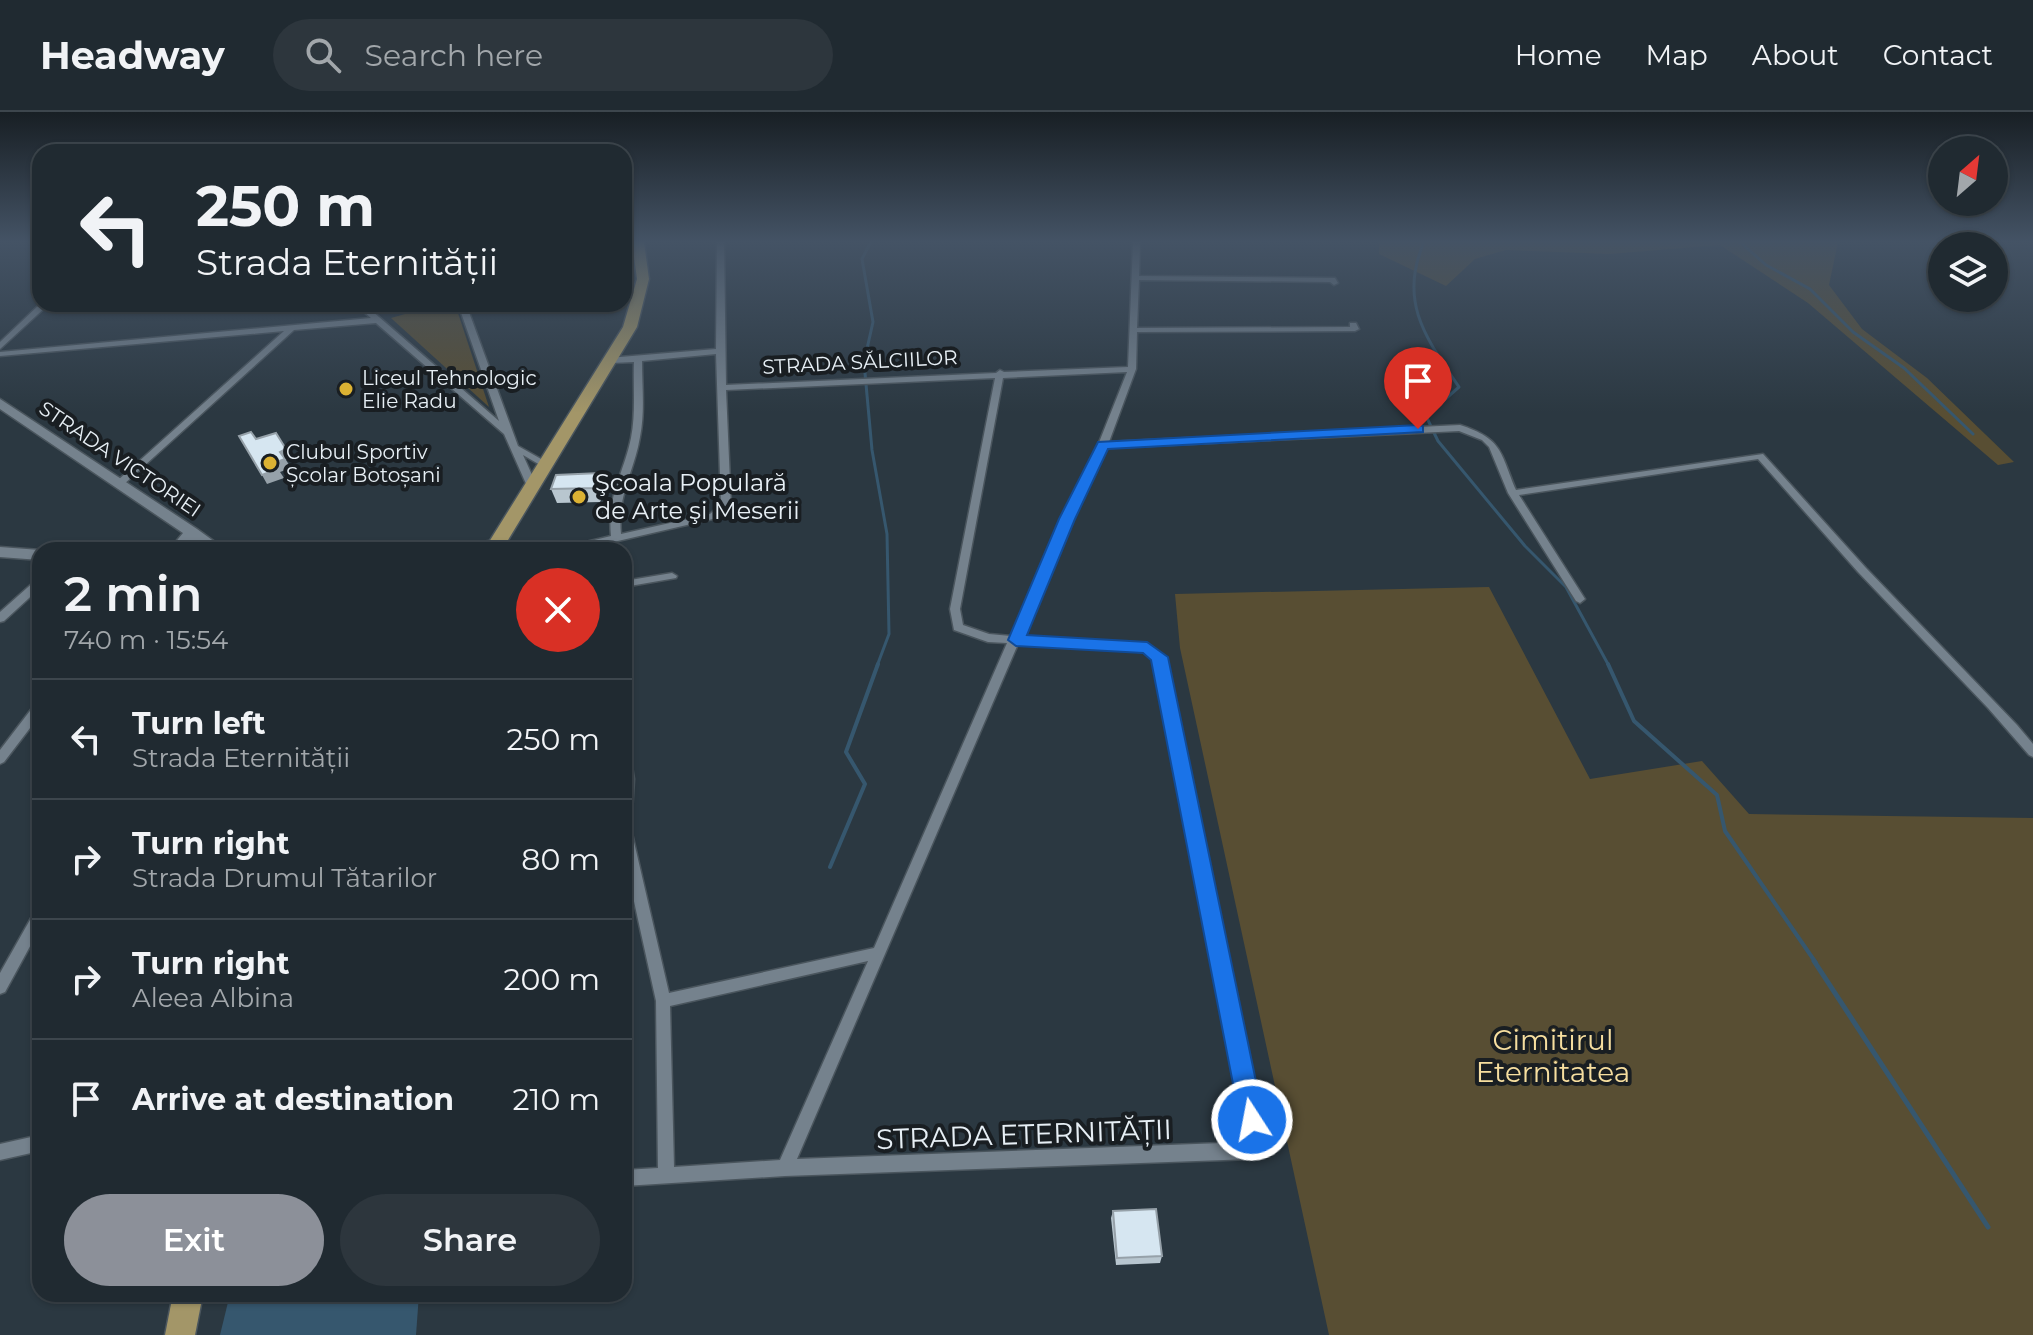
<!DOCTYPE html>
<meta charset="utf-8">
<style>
body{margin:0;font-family:Montserrat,sans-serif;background:#2d363d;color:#f1f3f6;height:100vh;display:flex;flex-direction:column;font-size:30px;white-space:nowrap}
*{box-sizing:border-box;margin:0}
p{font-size:26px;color:#a2a7ab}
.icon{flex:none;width:44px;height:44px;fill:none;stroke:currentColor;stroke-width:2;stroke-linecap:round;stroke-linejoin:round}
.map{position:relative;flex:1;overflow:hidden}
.sheet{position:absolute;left:32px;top:430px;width:600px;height:760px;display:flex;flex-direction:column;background:#202a31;border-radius:24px;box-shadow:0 2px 6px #0004,0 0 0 2px #3d464d}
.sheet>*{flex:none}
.banner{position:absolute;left:32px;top:32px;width:600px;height:168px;border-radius:24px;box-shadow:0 2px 6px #0004,0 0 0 2px #3d464d;background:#202a31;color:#f1f3f6;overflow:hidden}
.needle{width:52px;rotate:28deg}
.controls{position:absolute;left:1928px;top:24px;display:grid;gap:16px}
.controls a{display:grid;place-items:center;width:80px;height:80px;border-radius:50%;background:#202a31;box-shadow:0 2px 6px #0004,0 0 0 2px #3d464d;font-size:40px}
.pin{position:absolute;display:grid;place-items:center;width:68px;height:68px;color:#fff;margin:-82px -34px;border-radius:50% 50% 50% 0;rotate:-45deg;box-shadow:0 0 8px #0007}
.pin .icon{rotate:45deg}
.me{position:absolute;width:88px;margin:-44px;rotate:349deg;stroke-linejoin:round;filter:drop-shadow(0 0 6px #0008)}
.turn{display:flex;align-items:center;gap:28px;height:168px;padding:0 32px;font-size:36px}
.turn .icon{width:104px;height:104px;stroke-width:2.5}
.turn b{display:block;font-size:56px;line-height:68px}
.round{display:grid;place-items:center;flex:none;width:84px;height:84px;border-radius:42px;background:#2d363d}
.summary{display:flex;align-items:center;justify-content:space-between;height:136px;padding:0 32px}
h1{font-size:48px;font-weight:600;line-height:60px}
.cta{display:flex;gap:16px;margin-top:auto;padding:16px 32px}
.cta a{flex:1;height:92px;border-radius:48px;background:#8c9099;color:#fff;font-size:32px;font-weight:600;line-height:92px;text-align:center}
.cta a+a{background:#2d363d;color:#f1f3f6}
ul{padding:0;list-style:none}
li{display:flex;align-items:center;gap:24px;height:120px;padding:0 32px;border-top:2px solid #3d464d}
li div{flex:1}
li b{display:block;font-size:30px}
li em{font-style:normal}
header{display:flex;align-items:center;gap:48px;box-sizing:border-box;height:112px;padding:0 40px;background:#202a31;border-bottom:2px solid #3d464d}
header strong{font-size:38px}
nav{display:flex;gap:44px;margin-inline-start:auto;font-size:28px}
.search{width:560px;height:72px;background:#2d363d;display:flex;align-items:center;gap:20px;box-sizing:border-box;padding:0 28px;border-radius:44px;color:#a2a7ab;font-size:30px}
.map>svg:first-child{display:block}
.green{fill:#584e33}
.water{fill:#36576e}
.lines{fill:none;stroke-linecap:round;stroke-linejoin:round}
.stream-far2{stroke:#36576e;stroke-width:3}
.stream-far1{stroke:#36576e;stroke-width:4}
.stream{stroke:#36576e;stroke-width:5}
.street-casing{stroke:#4a555d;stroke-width:3}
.secondary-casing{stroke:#4a555d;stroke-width:3}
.primary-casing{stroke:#4a555d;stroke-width:3}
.street{fill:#75828d;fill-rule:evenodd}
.secondary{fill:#75828d;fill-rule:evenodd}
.primary{fill:#a39668;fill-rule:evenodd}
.wall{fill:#b8c6cf}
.shaded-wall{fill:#96a1a9}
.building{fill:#d6e6f1;stroke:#96a1a9;stroke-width:2}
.route{fill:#1a73e8;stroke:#114b97;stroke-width:2}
.poi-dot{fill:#dcb233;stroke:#191e22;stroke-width:3}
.labels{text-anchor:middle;stroke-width:8;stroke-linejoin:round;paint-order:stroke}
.far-street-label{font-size:20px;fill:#e7eff5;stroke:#191e22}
.far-poi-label{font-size:20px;fill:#e7eff5;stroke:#191e22;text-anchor:start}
.poi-label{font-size:24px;fill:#e7eff5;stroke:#191e22;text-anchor:start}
.near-park-label{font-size:28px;fill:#f6de9f;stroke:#191e22}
.near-street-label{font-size:28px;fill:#e7eff5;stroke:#191e22}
</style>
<header>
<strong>Headway</strong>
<div class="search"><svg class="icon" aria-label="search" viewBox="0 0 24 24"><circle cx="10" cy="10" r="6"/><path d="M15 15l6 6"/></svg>Search here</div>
<nav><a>Home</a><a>Map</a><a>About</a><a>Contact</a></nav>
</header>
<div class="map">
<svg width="2033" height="1223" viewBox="0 0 2033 1223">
<rect width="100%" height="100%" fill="#2b3841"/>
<g class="green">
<path d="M1379,130H1838L1829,173L1862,217L1927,266L2014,350L1998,353L1808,191L1720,133L1610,142L1506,138L1475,147L1446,174L1379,142Z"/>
<path d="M440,192H455L489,295L391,206Z"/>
<path d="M1489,475L1590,667L1702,649L1749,702L2033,706V1223H1329L1180,536L1175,482Z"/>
</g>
<path class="water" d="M230,1182H419L416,1223H220Z"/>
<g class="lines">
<g class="stream-far2">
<path d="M871,130L862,147L873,210L864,250L872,338L887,422L889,522L877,554"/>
<path d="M1424,130C1398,190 1426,226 1459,275L1426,304L1438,329L1525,434L1566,475L1609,554"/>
<path d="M1740,130L1766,153L1810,177L1853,220L1904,256L1973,322"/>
</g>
<g class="stream-far1">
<path d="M1608,552L1634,609L1717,683L1725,719L1816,851"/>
<path d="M830,755L865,672L846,640L878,552"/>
</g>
<path class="stream" d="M1814,849L1988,1115"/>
<defs>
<g id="street">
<path d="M717,130H724L726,273L996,261L1000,258L1004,260L1128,255L1133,130H1140L1139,164L1335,166L1338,171L1334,173L1330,170L1139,168L1137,216L1350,215V211H1356L1359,217L1355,219L1137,220L1136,257L1109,330L1460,313C1503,327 1500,340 1516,378L1763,342L1866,456L2017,613L2033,632V645L2029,643L1988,596L1858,460L1758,347L1519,383L1585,487L1580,491L1576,489L1508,381L1489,335L1482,328L1459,319L1106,336L1072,407L1022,524L1147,532L1165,545L1266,1033L1258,1045L1252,1047L785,1064L624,1074V1058L658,1056L656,889L624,744V637L628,639L630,642L634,667L631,717L669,881L874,836L1007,531L988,530L954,518L950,497L995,266L726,278L731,393L729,395L717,406L579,438H560L561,436L611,424C607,382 623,364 631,326C636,301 633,275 634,250L611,251L608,250V246L716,237ZM716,242L721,392L710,402L621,422C617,382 634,361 640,325C645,300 642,274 642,249ZM1127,260L1098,333L1062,407L1011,524L989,522L963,513L960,497L1003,266ZM1018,532L1144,540L1154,547L1249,1030L797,1047ZM868,849L780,1048L674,1055L670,894Z"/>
<path d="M40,192H49L0,237V230Z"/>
<path d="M355,192H364L499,309L458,192H466L518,334L550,352L545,355L542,354L523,343L537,374L535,376H529L527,374L504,322L376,211L294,218L123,373H117V369L284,219L0,244V240L371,206Z"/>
<path d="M497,428L502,431L501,433L468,438H439L444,435Z"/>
<path d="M672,461L677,464L676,466L624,475V469Z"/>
<path d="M40,467V476L4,509L0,510V500L36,468Z"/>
<path d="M40,590V603L4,650L0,652V638L36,591Z"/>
<path d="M40,797V816L5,880L0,882V861L35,799Z"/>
<path d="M40,1023V1039L0,1048V1032Z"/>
</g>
<g id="secondary">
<path d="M0,287L197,417L226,438H208L193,428L185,438H169L183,421L0,297Z"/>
<path d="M0,435L40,438V448L0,445Z"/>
</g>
<g id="primary">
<path d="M632,130H644L649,167L637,215L502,438H484L623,215L637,167Z"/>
<path d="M173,1182H203L195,1223H165Z"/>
</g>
</defs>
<use href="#street" class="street-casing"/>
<use href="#secondary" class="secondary-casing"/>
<use href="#primary" class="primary-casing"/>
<use href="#street" class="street"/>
<use href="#secondary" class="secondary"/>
<use href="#primary" class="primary"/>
</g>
<g class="wall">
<path d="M605,375L600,390L557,391L551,377Z"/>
<path d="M1113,1099L1162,1144L1160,1151L1116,1153L1111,1106Z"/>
</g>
<g class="shaded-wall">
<path d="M286,337L291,346L286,348L291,356L280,360L284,366L267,372L262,363L280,340Z"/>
<path d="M600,361L605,375L600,390L596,376Z"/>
</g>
<g class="building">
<path d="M251,320L256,327L276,321L286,337L280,340L285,347L274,351L278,357L262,363L239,324Z"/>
<path d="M600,361L596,376L551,377L556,363Z"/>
<path d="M1156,1097L1162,1144L1117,1146L1113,1099Z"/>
</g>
<linearGradient id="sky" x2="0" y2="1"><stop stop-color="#181f24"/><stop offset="0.43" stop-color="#445365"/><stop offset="1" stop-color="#445365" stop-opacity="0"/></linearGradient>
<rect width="2033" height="301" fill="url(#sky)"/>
<path class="route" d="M1418,313L1423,314V320L1108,337L1075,407L1027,523L1147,530L1168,545L1264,1008L1260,1017L1252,1020L1243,1017L1240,1008L1151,548L1143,541L1016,534L1008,528L1059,407L1098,330Z"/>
<g class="poi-dot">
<circle cx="346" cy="277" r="8"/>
<circle cx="270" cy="351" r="8"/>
<circle cx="579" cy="385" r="8"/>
</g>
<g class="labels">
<g class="far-street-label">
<text transform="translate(860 250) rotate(-3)" y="7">STRADA SĂLCIILOR</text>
<text transform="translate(120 347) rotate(34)" y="7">STRADA VICTORIEI</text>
</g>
<g class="far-poi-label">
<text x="362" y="273">Liceul Tehnologic<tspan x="362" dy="23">Elie Radu</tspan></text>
<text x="286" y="347">Clubul Sportiv<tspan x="286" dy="23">Școlar Botoșani</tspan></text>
</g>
<g class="poi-label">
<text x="595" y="379">Şcoala Populară<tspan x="595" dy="28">de Arte şi Meserii</tspan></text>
</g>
<g class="near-park-label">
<text x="1553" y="938">Cimitirul<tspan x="1553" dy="32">Eternitatea</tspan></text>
</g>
<g class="near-street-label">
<text transform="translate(1024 1022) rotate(-2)" y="10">STRADA ETERNITĂȚII</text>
</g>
</g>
</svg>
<div class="controls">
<a><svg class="needle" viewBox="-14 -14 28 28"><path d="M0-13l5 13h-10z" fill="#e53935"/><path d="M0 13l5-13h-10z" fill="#a2a7ab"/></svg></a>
<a><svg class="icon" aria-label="layers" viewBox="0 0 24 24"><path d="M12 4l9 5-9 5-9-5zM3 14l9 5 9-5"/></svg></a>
</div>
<div class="pin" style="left:1418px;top:317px;background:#d93025"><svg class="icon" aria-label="arrive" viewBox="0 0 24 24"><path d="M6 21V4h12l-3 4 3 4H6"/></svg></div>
<svg class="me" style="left:1252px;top:1008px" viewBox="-20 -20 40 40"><circle r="17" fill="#1a73e8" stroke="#fff" stroke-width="3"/><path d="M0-11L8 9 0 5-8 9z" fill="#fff"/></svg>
<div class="banner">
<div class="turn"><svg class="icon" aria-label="left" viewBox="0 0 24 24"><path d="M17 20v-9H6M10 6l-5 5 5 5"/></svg><div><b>250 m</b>Strada Eternității</div></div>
</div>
<section class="sheet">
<div class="summary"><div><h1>2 min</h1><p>740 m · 15:54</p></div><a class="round" style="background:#d93025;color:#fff"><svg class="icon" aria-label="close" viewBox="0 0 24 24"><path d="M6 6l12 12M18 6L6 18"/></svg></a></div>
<ul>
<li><svg class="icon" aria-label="left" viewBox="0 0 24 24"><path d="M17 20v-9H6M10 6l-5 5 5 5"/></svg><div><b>Turn left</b><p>Strada Eternității</p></div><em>250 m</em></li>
<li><svg class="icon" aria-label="right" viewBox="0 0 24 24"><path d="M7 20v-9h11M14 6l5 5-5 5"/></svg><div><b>Turn right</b><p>Strada Drumul Tătarilor</p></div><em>80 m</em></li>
<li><svg class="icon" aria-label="right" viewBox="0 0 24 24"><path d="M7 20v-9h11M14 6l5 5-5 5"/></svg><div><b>Turn right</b><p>Aleea Albina</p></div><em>200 m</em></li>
<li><svg class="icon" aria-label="arrive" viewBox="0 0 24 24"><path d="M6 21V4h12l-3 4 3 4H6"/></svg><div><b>Arrive at destination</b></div><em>210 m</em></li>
</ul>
<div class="cta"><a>Exit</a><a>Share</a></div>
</section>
</div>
